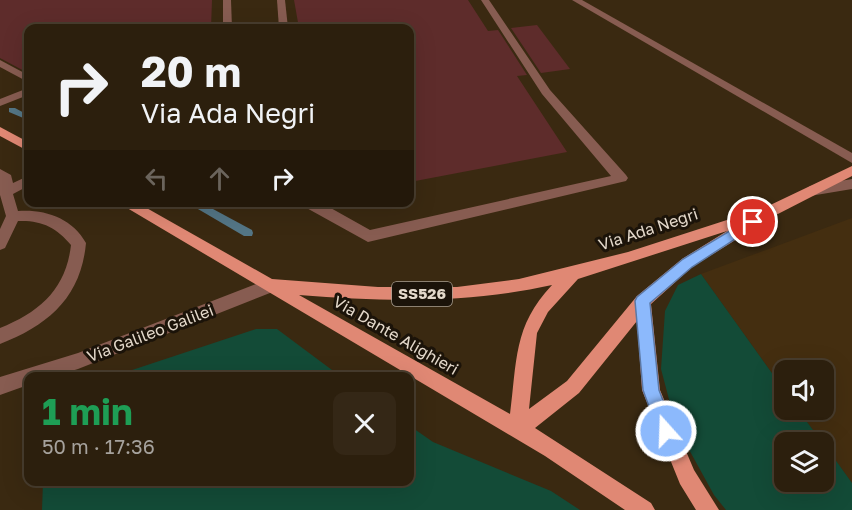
<!DOCTYPE html>
<html lang="it">
<meta charset="utf-8">
<style>
body{margin:0;font-family:"Golos Text",sans-serif;background:#342716;color:#f1f3f6;height:100vh;display:flex;flex-direction:column;font-size:22px;white-space:nowrap}
*{box-sizing:border-box;margin:0}
p{font-size:20px;color:#a6a29d}
.icon{flex:none;width:33px;height:33px;fill:none;stroke:currentColor;stroke-width:2;stroke-linecap:round;stroke-linejoin:round}
.map{position:relative;flex:1;overflow:hidden}
.details{position:absolute;left:24px;top:372px;width:390px;height:114px;display:flex;flex-direction:column;background:#2c1f0d;border-radius:12px;box-shadow:0 6px 24px #0002,0 0 0 2px #483d2e}
.details>*{flex:none}
.hud{position:absolute;left:24px;top:24px;width:390px;height:183px;border-radius:12px;box-shadow:0 6px 24px #0002,0 0 0 2px #483d2e;background:#2c1f0d;color:#f1f3f6;overflow:hidden}
.buttons{position:absolute;left:774px;top:360px;display:grid;gap:12px}
.buttons a{display:grid;place-items:center;width:60px;height:60px;border-radius:12px;background:#2c1f0d;box-shadow:0 6px 24px #0002,0 0 0 2px #483d2e;font-size:30px}
.pin{position:absolute;display:grid;place-items:center;width:51px;height:51px;color:#fff;margin:-26px;border:3px solid #fff;border-radius:50%;box-shadow:0 2px 6px #0007}
.me{position:absolute;width:66px;margin:-33px;rotate:340deg;stroke-linejoin:round;filter:drop-shadow(0 0 4px #0008)}
.turn{display:flex;align-items:center;gap:21px;height:126px;padding:0 18px;font-size:27px}
.turn .icon{width:78px;height:78px;stroke-width:2.5}
.turn b{display:block;font-size:42px;line-height:51px}
.lanes{display:flex;align-items:center;height:57px;padding:0 18px;background:#0003;justify-content:center;gap:30px;direction:ltr}
.lanes .off{opacity:.35}
.round{display:grid;place-items:center;flex:none;width:63px;height:63px;border-radius:12px;background:#342716}
.overview{display:flex;align-items:center;justify-content:space-between;height:102px;padding:0 18px}
h1{font-size:36px;font-weight:700;line-height:45px;color:#1e9e55}
.map>svg:first-child{display:block}
.built{fill:#442e10}
.green{fill:#134b37}
.lines{fill:none;stroke-linecap:round;stroke-linejoin:round}
.stream{fill:#547686;fill-rule:evenodd}
.building{fill:#5e2c2b}
.minor{fill:#875c51;fill-rule:evenodd}
.major{fill:#e08874;fill-rule:evenodd}
.route{fill:#8cb9fc;stroke:#5b78a4;stroke-width:1.5}
.labels{text-anchor:middle;stroke-width:6;stroke-linejoin:round;paint-order:stroke}
.shield{fill:#1b1309;stroke:#a89e91;stroke-width:1.5}
.shield-label{font-size:15px;font-weight:bold;fill:#e4d9cb}
.street-label{font-size:16px;fill:#e4d9cb;stroke:#1b1309}
</style>
<div class="map">
<svg width="852" height="510" viewBox="0 0 852 510">
<rect width="100%" height="100%" fill="#3a2911"/>
<path class="built" d="M852,218V483L798,410H824V370H784V390L701,274Z"/>
<g class="green">
<path d="M701,274L784,390V410H798L822,442H784V482H824V444L852,483V510H726L714,495L676,426L661,369L665,311L678,285Z"/>
<path d="M256,329H277L340,376H114Z"/>
<path d="M410,426L433,442L551,491L580,510H42L43,482H410Z"/>
</g>
<g class="lines">
<g class="stream">
<path d="M9,108H15L28,115V120L9,112Z"/>
<path d="M186,202H200L252,230L253,233L252,236H244Z"/>
</g>
</g>
<g class="building">
<path d="M0,0H212L211,28H28V73L0,58Z"/>
<path d="M294,0H468L488,31L498,30L527,75L517,76L567,152L410,182V28H299Z"/>
<path d="M537,25L570,69L541,73L511,28Z"/>
</g>
<g class="lines">
<g class="minor">
<path d="M223,0H231L232,28H223Z"/>
<path d="M277,0H285L288,28H279Z"/>
<path d="M481,0H489L550,90L626,175L628,178L626,181L368,242L303,206L301,202H320L370,230L611,176L542,94Z"/>
<path d="M572,0H582L852,153V163Z"/>
<path d="M0,60L28,75V82L0,67Z"/>
<path d="M28,88V95L0,106V99Z"/>
<path d="M0,169L11,175L13,183L28,176V186L13,194L18,211C45,209 72,218 86,243C81,297 49,325 0,344V328C40,312 66,289 71,245C56,227 41,220 18,221L5,248L0,250V229L6,216L0,195Z"/>
<path d="M852,179V189L810,196L803,191L810,186Z"/>
<path d="M269,279L275,281L277,286L275,291L78,369L55,376H28V385L0,395V377L78,353Z"/>
</g>
<g class="major">
<path d="M0,127L28,142V151L0,136Z"/>
<path d="M852,166V176L774,216L692,267L651,304L660,390L694,470L719,510H696L680,484L642,390L637,321L579,393L535,428L651,503L655,510H625L545,456L117,202H136L272,279L378,287H457L519,279L628,252L764,208ZM727,231L682,259L637,296L567,381L529,409L537,333L548,312L578,279ZM552,285C513,326 517,362 510,414L299,295C387,302 465,304 552,285Z"/>
</g>
</g>
<path class="route" d="M753,217L759,222L757,225L692,267L650,303L659,390L675,431L672,437L666,440L660,437L643,390L635,301L637,297L683,259Z"/>
<g class="labels">
<rect class="shield" x="392" y="282" width="60" height="24" rx="4.5"/>
<g class="shield-label">
<text x="422" y="299">SS526</text>
</g>
<g class="street-label">
<text transform="translate(648 229) rotate(-18)" y="6">Via Ada Negri</text>
<text transform="translate(150 333) rotate(-21)" y="6">Via Galileo Galilei</text>
<text transform="translate(396 335) rotate(30)" y="6">Via Dante Alighieri</text>
</g>
</g>
</svg>
<div class="buttons">
<a><svg class="icon" aria-label="sound" viewBox="0 0 24 24"><path d="M4 9h4l5-4v14l-5-4H4zM17 9q2 3 0 6"/></svg></a>
<a><svg class="icon" aria-label="layers" viewBox="0 0 24 24"><path d="M12 4l9 5-9 5-9-5zM3 14l9 5 9-5"/></svg></a>
</div>
<div class="pin" style="left:753px;top:222px;background:#d93025"><svg class="icon" aria-label="arrive" viewBox="0 0 24 24"><path d="M6 21V4h12l-3 4 3 4H6"/></svg></div>
<svg class="me" style="left:666px;top:431px" viewBox="-20 -20 40 40"><circle r="17" fill="#8cb9fc" stroke="#fff" stroke-width="3"/><path d="M0-11L8 9 0 5-8 9z" fill="#fff"/></svg>
<div class="hud">
<div class="turn"><svg class="icon" aria-label="right" viewBox="0 0 24 24"><path d="M7 20v-9h11M14 6l5 5-5 5"/></svg><div><b>20 m</b>Via Ada Negri</div></div>
<div class="lanes"><svg class="icon off" aria-label="left" viewBox="0 0 24 24"><path d="M17 20v-9H6M10 6l-5 5 5 5"/></svg><svg class="icon off" aria-label="ahead" viewBox="0 0 24 24"><path d="M12 20V5M6 11l6-6 6 6"/></svg><svg class="icon" aria-label="right" viewBox="0 0 24 24"><path d="M7 20v-9h11M14 6l5 5-5 5"/></svg></div>
</div>
<section class="details">
<div class="overview"><div><h1>1 min</h1><p>50 m · 17:36</p></div><a class="round"><svg class="icon" aria-label="close" viewBox="0 0 24 24"><path d="M6 6l12 12M18 6L6 18"/></svg></a></div>
</section>
</div>
